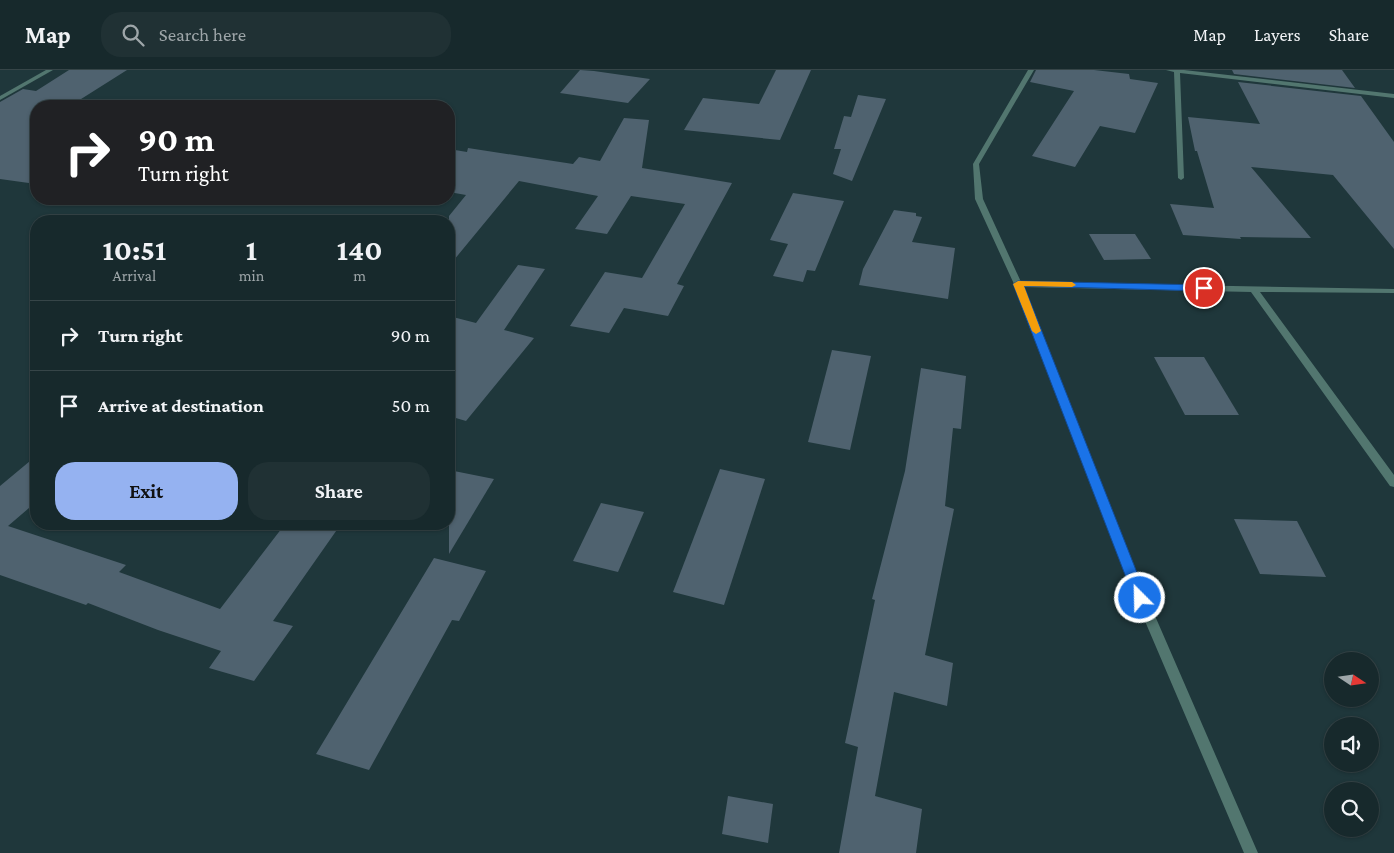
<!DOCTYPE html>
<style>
body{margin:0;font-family:"Crimson Pro",serif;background:#203134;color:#f1f3f6;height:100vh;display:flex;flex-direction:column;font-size:19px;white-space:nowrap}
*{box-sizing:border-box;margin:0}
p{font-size:16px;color:#9ea6a9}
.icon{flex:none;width:28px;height:28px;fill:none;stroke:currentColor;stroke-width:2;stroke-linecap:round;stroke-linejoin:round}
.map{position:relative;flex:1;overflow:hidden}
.panel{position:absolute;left:30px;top:145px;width:425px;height:315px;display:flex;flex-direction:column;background:#17292c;border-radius:20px;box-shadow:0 1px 4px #0004,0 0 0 1px #364548}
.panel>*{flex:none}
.hud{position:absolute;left:30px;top:30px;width:425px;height:105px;border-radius:20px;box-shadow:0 1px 4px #0004,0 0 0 1px #364548;background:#202124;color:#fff;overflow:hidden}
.needle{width:32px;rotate:103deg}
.tools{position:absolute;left:1324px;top:582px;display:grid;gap:10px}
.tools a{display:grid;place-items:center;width:55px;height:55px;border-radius:50%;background:#17292c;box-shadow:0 1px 4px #0004,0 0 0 1px #364548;font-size:25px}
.pin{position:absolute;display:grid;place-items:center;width:42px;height:42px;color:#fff;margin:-21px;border:2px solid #fff;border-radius:50%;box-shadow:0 1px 5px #0007}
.me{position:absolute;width:55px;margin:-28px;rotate:337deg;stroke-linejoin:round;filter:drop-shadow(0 0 4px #0008)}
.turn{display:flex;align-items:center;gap:18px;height:105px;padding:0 25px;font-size:22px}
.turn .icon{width:65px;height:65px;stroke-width:2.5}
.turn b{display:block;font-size:35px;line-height:42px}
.eta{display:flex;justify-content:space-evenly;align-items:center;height:85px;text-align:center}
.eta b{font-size:30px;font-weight:700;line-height:35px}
.primary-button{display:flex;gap:10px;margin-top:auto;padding:10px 25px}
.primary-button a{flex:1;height:58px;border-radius:20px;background:#95b2f1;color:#111;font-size:20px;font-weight:700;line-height:58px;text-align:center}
.primary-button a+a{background:#203134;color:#f1f3f6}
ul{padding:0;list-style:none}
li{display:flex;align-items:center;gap:15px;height:70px;padding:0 25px;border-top:1px solid #364548}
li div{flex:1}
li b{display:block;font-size:19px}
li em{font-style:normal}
header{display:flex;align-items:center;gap:30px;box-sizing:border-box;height:70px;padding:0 25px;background:#17292c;border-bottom:1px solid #364548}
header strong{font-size:24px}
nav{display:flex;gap:28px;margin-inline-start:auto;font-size:18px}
.search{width:350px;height:45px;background:#203134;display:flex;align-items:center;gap:12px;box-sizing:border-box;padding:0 18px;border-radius:20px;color:#9ea6a9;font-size:19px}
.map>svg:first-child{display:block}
.building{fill:#4f626f}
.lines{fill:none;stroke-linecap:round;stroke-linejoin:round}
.street{fill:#52766f;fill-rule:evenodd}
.route{fill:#1a73e8;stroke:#114b97}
.slow{fill:#f59e0b}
</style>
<header>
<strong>Map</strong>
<div class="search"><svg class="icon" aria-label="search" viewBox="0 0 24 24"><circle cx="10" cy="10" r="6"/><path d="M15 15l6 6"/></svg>Search here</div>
<nav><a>Map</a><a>Layers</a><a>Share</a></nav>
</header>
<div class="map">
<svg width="1394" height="783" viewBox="0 0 1394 783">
<rect width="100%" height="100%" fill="#1f373b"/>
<g class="building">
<path d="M69,0H127L70,36H36V114L0,109V32L23,19L36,21Z"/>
<path d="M580,0L594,1L650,9L628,33L560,23Z"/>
<path d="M776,0H811L780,70L684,60L703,28L759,34Z"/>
<path d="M1036,0H1094L1129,4L1130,9L1158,13L1135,63L1100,56L1075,97L1032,86L1074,21L1030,12Z"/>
<path d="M1232,0H1342L1355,18L1234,4Z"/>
<path d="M1238,12L1361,26L1394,72V179L1333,105L1251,97L1311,168L1240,167L1241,169L1183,165L1170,134L1214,138L1197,81H1195L1188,47L1260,54Z"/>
<path d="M858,25L886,29L852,111L833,104L841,79H834L844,46L851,47Z"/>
<path d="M624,48L649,50L642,98L732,113L677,214L684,216L668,246L624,238L609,263L570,256L605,202L642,208L685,134L631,126L607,164L575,159L598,126L519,111L449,196V146L466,125L449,122V79L467,82L468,78L573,94L579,87L600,91Z"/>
<path d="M793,123L844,131L815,201L807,200L803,212L773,206L788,174L770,170Z"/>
<path d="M894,140L916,143V146L922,147L912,172L955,178L948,229L859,215L863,199Z"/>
<path d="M1089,164H1135L1151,189L1104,190Z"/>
<path d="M518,195L545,199L504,260L534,268L466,351L449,346V246L476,253Z"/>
<path d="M832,280L871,286L850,380L808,372Z"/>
<path d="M1154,287H1204L1239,345H1185Z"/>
<path d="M921,298L966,306L961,359L953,358L945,436L954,439L925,585L953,593L947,636L894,622L875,726L922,739L916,783H839L858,677L845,673L875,530L872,529L905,401Z"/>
<path d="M36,386V432L8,456L126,495L119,502L220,539L285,454H341L273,551L293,556L254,611L209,598L221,581L158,560L88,533L86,535L0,505V416Z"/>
<path d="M720,399L765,409L724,535L673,522Z"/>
<path d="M449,400L494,409L449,484Z"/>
<path d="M601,433L644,442L618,502L573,491Z"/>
<path d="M1234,449L1297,451L1326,507L1260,504Z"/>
<path d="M434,488L486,501L459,551L452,550L369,700L316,684Z"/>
<path d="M728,726L773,734L768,773L722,764Z"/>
</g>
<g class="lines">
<g class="street">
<path d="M46,0H53L0,30V26Z"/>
<path d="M1028,0H1034L979,94L983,129L1021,212L1394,219V223L1260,222L1394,405V417L1390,416L1251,222L1023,217L1139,509L1258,783H1244L1127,509L1014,214L975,129L973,94Z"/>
<path d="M1166,0H1184L1394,24V28L1180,3L1184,108L1181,110L1178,108L1174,2Z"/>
</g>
</g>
<path class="route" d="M1018,211L1204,215L1208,218L1204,221L1024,216L1147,528L1145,531L1140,533L1136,531L1134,528L1013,214Z"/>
<path class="slow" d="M1018,211L1072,212L1076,215L1072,217L1024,216L1041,261L1036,264L1032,261L1013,214Z"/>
</svg>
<div class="tools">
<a><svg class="needle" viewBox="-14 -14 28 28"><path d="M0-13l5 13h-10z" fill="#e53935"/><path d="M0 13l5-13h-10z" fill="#9ea6a9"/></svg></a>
<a><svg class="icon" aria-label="sound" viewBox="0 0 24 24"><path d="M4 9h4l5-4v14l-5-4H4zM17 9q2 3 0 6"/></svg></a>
<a><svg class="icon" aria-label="search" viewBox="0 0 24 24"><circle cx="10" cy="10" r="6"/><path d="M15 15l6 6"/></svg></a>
</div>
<div class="pin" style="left:1204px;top:218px;background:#d93025"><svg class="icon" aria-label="arrive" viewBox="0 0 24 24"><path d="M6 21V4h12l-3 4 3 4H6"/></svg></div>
<svg class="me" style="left:1140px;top:528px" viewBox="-20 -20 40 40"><circle r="17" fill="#1a73e8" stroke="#fff" stroke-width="3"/><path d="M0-11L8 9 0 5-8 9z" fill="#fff"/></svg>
<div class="hud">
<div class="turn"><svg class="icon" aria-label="right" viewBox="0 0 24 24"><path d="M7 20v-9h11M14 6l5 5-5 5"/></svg><div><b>90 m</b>Turn right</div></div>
</div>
<section class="panel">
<div class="eta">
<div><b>10:51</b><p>Arrival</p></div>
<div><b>1</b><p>min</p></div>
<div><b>140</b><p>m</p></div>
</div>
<ul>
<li><svg class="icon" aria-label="right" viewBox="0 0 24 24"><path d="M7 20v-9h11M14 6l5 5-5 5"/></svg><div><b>Turn right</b></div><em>90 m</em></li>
<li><svg class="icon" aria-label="arrive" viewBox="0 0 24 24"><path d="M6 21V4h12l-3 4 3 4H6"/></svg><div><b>Arrive at destination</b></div><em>50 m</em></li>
</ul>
<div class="primary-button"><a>Exit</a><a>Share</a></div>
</section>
</div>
